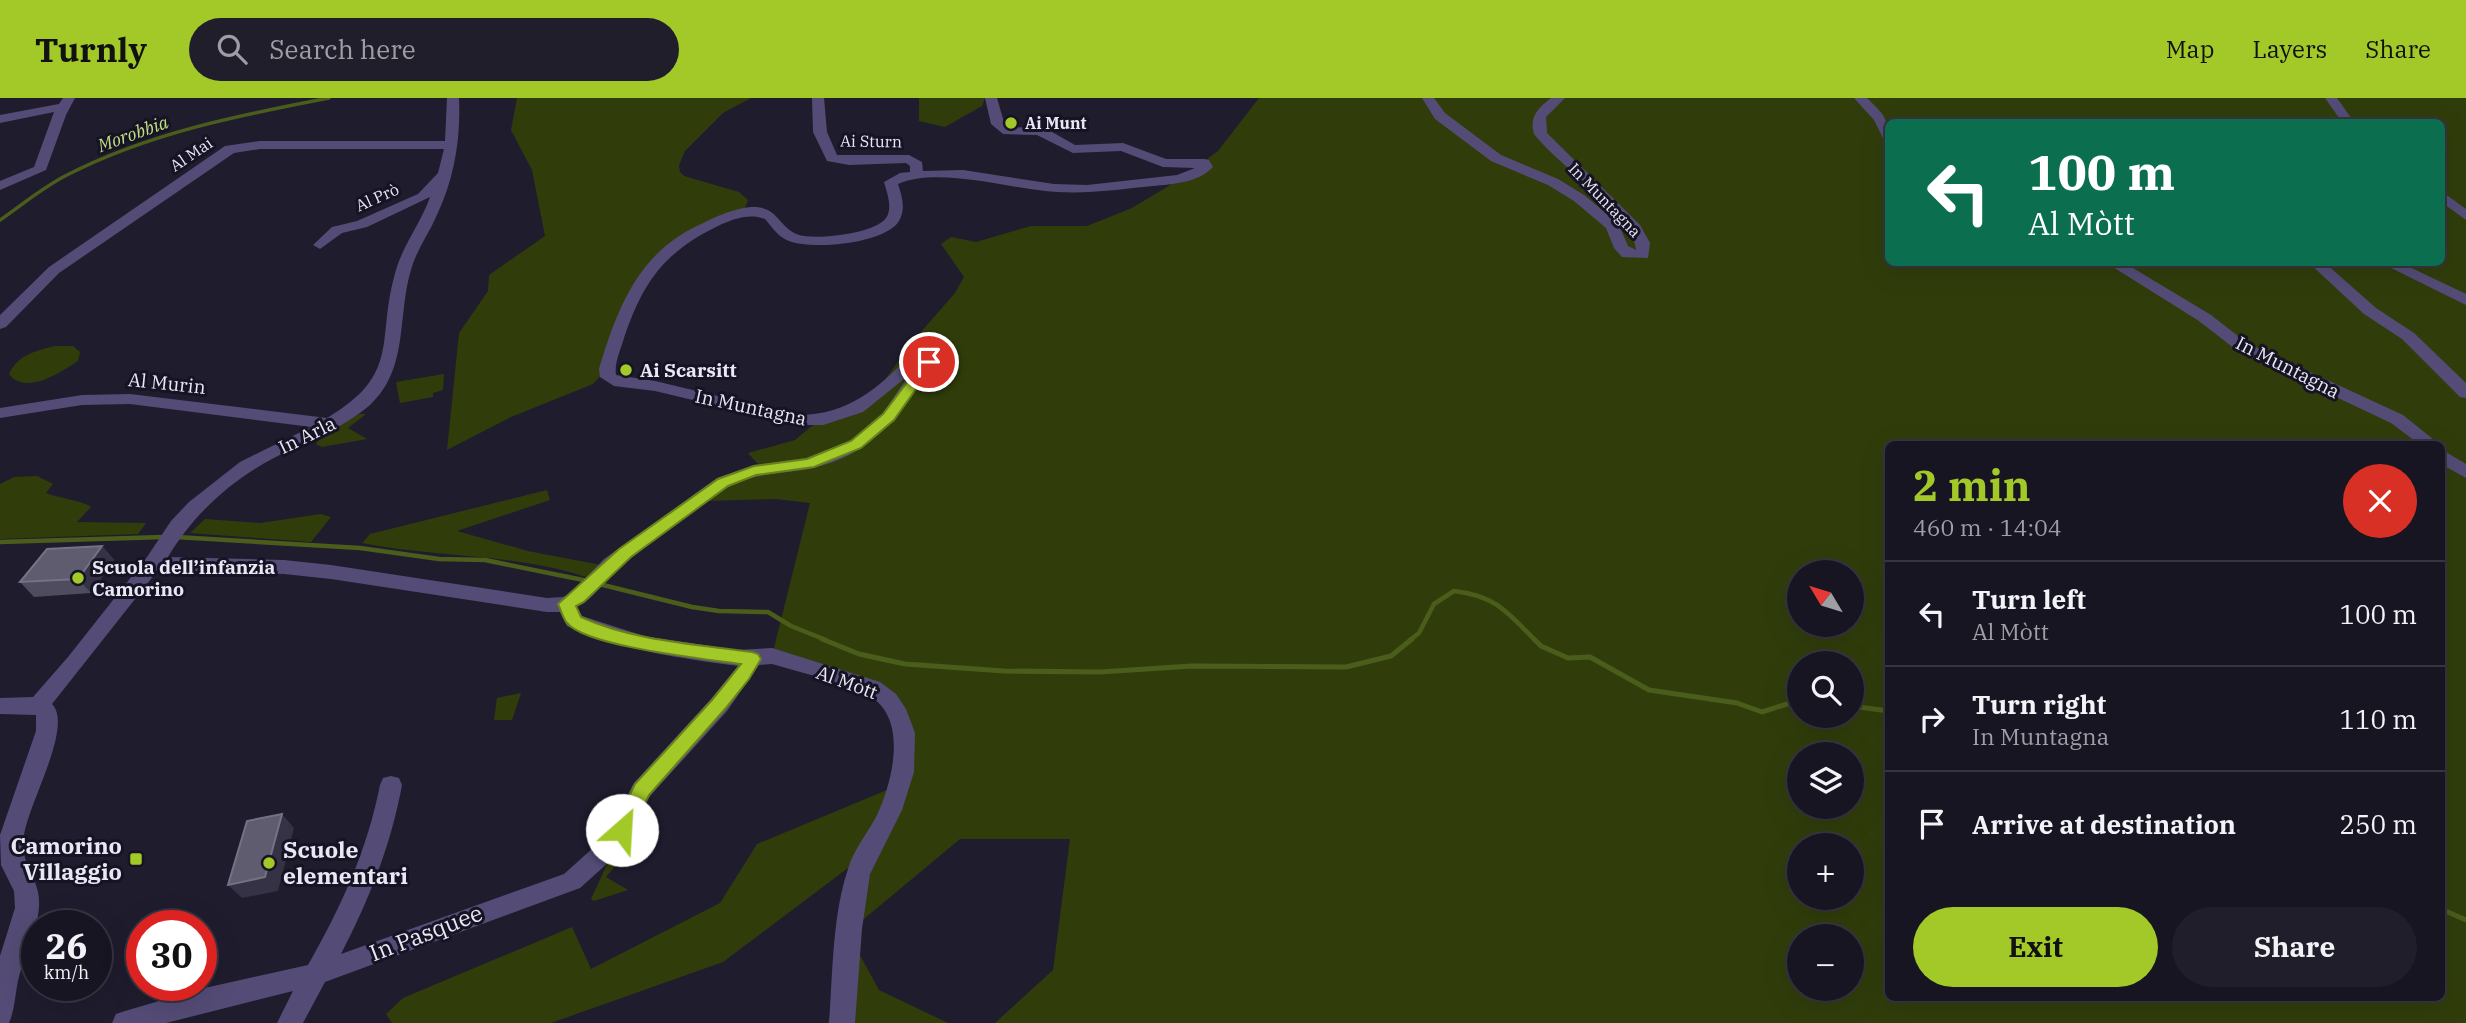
<!DOCTYPE html>
<meta charset="utf-8">
<style>
body{margin:0;font-family:"IBM Plex Serif",serif;background:#201e2a;color:#f1f3f6;height:100vh;display:flex;flex-direction:column;font-size:26px;white-space:nowrap}
*{box-sizing:border-box;margin:0}
p{font-size:23px;color:#9e9fa5}
.icon{flex:none;width:38px;height:38px;fill:none;stroke:currentColor;stroke-width:2;stroke-linecap:round;stroke-linejoin:round}
.map{position:relative;flex:1;overflow:hidden}
.drawer{position:absolute;left:1885px;top:343px;width:560px;height:560px;display:flex;flex-direction:column;background:#171522;border-radius:10px;box-shadow:0 7px 28px #0002,0 0 0 2px #363440}
.drawer>*{flex:none}
.guide{position:absolute;left:1885px;top:21px;width:560px;height:147px;border-radius:10px;box-shadow:0 7px 28px #0002,0 0 0 2px #363440;background:#0b6e4f;color:#fff;overflow:hidden}
.needle{width:46px;rotate:308deg}
.tools{position:absolute;left:1787px;top:462px;display:grid;gap:14px}
.tools a{display:grid;place-items:center;width:77px;height:77px;border-radius:50%;background:#171522;box-shadow:0 7px 28px #0002,0 0 0 2px #363440;font-size:35px}
.speed{position:absolute;left:21px;top:812px;display:flex;gap:14px;font-size:35px;font-weight:700;text-align:center}
.speed>*{display:grid;place-content:center;width:91px;height:91px;border-radius:50%;background:#171522;box-shadow:0 7px 28px #0002,0 0 0 2px #363440;line-height:1}
.speed small{font-size:18px;font-weight:400}
.speed .limit{border:10px solid #d22;background:#fff;color:#111}
.pin{position:absolute;display:grid;place-items:center;width:60px;height:60px;color:#fff;margin:-30px;border:4px solid #fff;border-radius:50%;box-shadow:0 2px 7px #0007}
.me{position:absolute;width:77px;margin:-38px;rotate:26deg;stroke-linejoin:round;filter:drop-shadow(0 0 5px #0008)}
.turn{display:flex;align-items:center;gap:24px;height:147px;padding:0 28px;font-size:32px}
.turn .icon{width:91px;height:91px;stroke-width:2.5}
.turn b{display:block;font-size:49px;line-height:60px}
.round{display:grid;place-items:center;flex:none;width:74px;height:74px;border-radius:37px;background:#201e2a}
.headline{display:flex;align-items:center;justify-content:space-between;height:119px;padding:0 28px}
h1{font-size:42px;font-weight:700;line-height:52px;color:#a2c928}
.action{display:flex;gap:14px;margin-top:auto;padding:14px 28px}
.action a{flex:1;height:80px;border-radius:42px;background:#a2c928;color:#111;font-size:28px;font-weight:700;line-height:80px;text-align:center}
.action a+a{background:#201e2a;color:#f1f3f6}
ul{padding:0;list-style:none}
li{display:flex;align-items:center;gap:21px;height:105px;padding:0 28px;border-top:2px solid #363440}
li div{flex:1}
li b{display:block;font-size:26px}
li em{font-style:normal}
header{display:flex;align-items:center;gap:42px;box-sizing:border-box;height:98px;padding:0 35px;background:#a2c928;color:#111}
header strong{font-size:33px}
nav{display:flex;gap:38px;margin-inline-start:auto;font-size:24px}
.search{width:490px;height:63px;background:#201e2a;display:flex;align-items:center;gap:18px;box-sizing:border-box;padding:0 24px;border-radius:38px;color:#9e9fa5;font-size:26px}
.map>svg:first-child{display:block}
.green{fill:#303d0b;fill-rule:evenodd}
.lines{fill:none;stroke-linecap:round;stroke-linejoin:round}
.stream-far2{stroke:#4b5d1b;stroke-width:3.5}
.stream-far1{stroke:#4b5d1b;stroke-width:4.5}
.stream{stroke:#4b5d1b;stroke-width:5}
.minor{fill:#544c76;fill-rule:evenodd}
.wall{fill:#4f4c5f}
.shaded-wall{fill:#353245}
.building{fill:#5f5c6f;stroke:#747284;stroke-width:2}
.route{fill:#a2c928;stroke:#69831a;stroke-width:2}
.poi-dot{fill:#a2c928;stroke:#161324;stroke-width:2.5}
.labels{text-anchor:middle;stroke-width:6;stroke-linejoin:round;paint-order:stroke}
.far-poi-label{font-size:16px;font-weight:bold;fill:#e8e7f4;stroke:#161324;text-anchor:start}
.far-street-label{font-size:16px;fill:#e8e7f4;stroke:#161324}
.far-water-label{font-size:18px;font-style:italic;fill:#c1de82;stroke:#161324}
.street-label{font-size:19px;fill:#e8e7f4;stroke:#161324}
.poi-label{font-size:19px;font-weight:bold;fill:#e8e7f4;stroke:#161324;text-anchor:start}
.near-poi-label{font-size:23px;font-weight:bold;fill:#e8e7f4;stroke:#161324;text-anchor:end}
.near-street-label{font-size:23px;fill:#e8e7f4;stroke:#161324}
</style>
<header>
<strong>Turnly</strong>
<div class="search"><svg class="icon" aria-label="search" viewBox="0 0 24 24"><circle cx="10" cy="10" r="6"/><path d="M15 15l6 6"/></svg>Search here</div>
<nav><a>Map</a><a>Layers</a><a>Share</a></nav>
</header>
<div class="map">
<svg width="2466" height="925" viewBox="0 0 2466 925">
<rect width="100%" height="100%" fill="#1f1c2e"/>
<g class="green">
<path d="M517,0H751L723,15L685,53L679,67L680,74L684,78L739,94L748,102L744,113L709,127L640,184L607,271L593,286L511,319L447,352L459,235L488,193L489,177L545,138L532,72L511,32Z"/>
<path d="M919,0H985L982,8L945,29L919,23Z"/>
<path d="M1259,0H2466V925H995L1053,872L1070,741H960L841,840L864,758L723,864L551,925H392L386,916L403,900L572,829L591,871L720,805L757,746L899,687L891,603L772,558L810,405L776,401L704,403L729,385L770,370L757,365L748,355L795,342L812,328L868,305L913,243L955,195L964,179L941,146L951,139L976,144L1031,128H1087L1132,110L1180,81L1218,53ZM1888,24H2441V164H1888ZM1888,346H2441V900H1888ZM1799,474H1852V527H1799ZM1799,565H1852V618H1799ZM1799,656H1852V709H1799ZM1799,747H1852V800H1799ZM1799,838H1852V891H1799Z"/>
<path d="M55,248H73L80,254L78,263C61,274 26,298 9,276C18,257 35,253 55,248Z"/>
<path d="M444,276L443,292L433,295V299L400,305L396,284Z"/>
<path d="M359,316H366L348,330L367,341L322,349L316,346L318,341Z"/>
<path d="M37,378L53,386L46,395C58,400 84,403 91,409L77,424L146,425L138,436L0,441V386L14,379Z"/>
<path d="M547,392L550,402L457,433L528,453L601,467L589,480C515,455 437,460 362,445L370,436Z"/>
<path d="M321,416L331,419L311,444L190,435L205,421L260,425Z"/>
<path d="M521,595L512,622H494L497,600Z"/>
<path d="M621,748H627V755L606,779L628,792L594,803L591,801L609,762Z"/>
<path d="M849,837L879,892L948,925H828Z"/>
</g>
<g class="lines">
<path class="stream-far2" d="M0,122C22,107 43,89 67,77C149,35 240,17 329,0"/>
<g class="stream-far1">
<path d="M176,439L360,450L439,461L485,462L588,483"/>
<path d="M0,444L164,439"/>
<path d="M599,486L692,509L719,513L768,514L791,528L826,542"/>
<path d="M1410,542L1419,535L1434,506L1454,493C1496,498 1507,514 1535,542"/>
</g>
<g class="stream">
<path d="M822,541L859,556L905,566L1004,573L1100,574L1192,568L1346,569L1391,558L1412,541"/>
<path d="M1534,541L1541,548L1568,560L1590,559L1649,592L1737,605L1762,614L1790,605L1795,584L1799,582"/>
<path d="M1852,608L1888,613"/>
<path d="M2441,811L2466,822"/>
</g>
<g class="minor">
<path d="M63,0H75L66,17L46,72L0,92V83L34,69L54,14L0,25V17L59,6Z"/>
<path d="M447,0H459C461,41 454,82 436,119C428,137 416,153 411,172C397,219 409,271 370,307C341,332 305,344 272,361C229,384 193,417 168,459L284,462L331,467L547,500L563,499L571,495L604,461L717,380L754,367L806,360L850,343L883,315L909,277L863,314L823,327H798L655,293L614,288L600,279L599,271C617,211 638,155 699,127C713,120 728,113 744,110C779,104 776,129 799,137C816,142 875,136 886,120C893,110 887,95 884,84L900,75L910,74V68L906,65L849,67L827,63L813,34L812,0H824L827,34L837,57H909L922,64L923,73L963,72L1054,86L1087,87L1177,77L1195,70L1163,69L1121,53L1073,55L1037,37L1003,36L991,26L985,0H997L1004,24L1011,29L1045,30L1075,47L1123,45L1166,61H1204L1209,62L1213,69C1198,85 1173,86 1153,88C1121,91 1090,96 1057,94C1012,92 940,68 898,86C902,98 906,111 899,123C885,146 812,152 789,143C778,139 772,129 765,121C749,115 733,121 718,128C664,154 643,184 624,240C621,251 614,265 616,277L655,283L798,317C847,317 878,291 910,257L929,255L937,260C901,314 878,356 809,371C782,376 751,375 727,390C690,414 654,442 620,469C605,481 595,500 577,509L582,518L644,538L737,552L772,550L880,584L896,596L906,611L915,635L914,674L902,712L870,776L862,831L855,925H829C833,875 832,819 848,771C854,750 869,734 878,715C894,679 909,615 864,595C835,582 802,575 772,566L759,567L727,613L650,698L619,755L580,790L325,884L303,925H277L293,893L166,925H112L116,916L125,913L200,891L308,867C341,809 367,753 380,687L383,680L391,678L399,680L402,687C391,747 369,802 341,856L564,776L603,741L634,685L711,601L738,568C679,560 621,552 567,528L560,514H547L331,481L284,476L158,472L52,606C74,628 27,708 24,738C21,767 33,772 38,794C44,822 24,856 18,883C15,897 15,911 9,925H0V858L15,810L14,793L1,767L0,737L36,633V617L0,616V600L33,599L68,559L147,459L171,423L189,404L240,364L311,329L130,306L82,307L0,320V310L82,297L130,296L327,320C403,275 375,242 396,172C403,147 421,125 430,99L367,129L342,135L320,151L313,147L332,129L357,123L418,96L438,75L444,51H260L234,55L59,175L6,229L0,231V217L49,169L225,48L260,43H445Z"/>
<path d="M1422,0H1434L1445,15L1501,57L1558,81L1584,97L1618,125L1628,148L1636,152C1636,121 1555,64 1534,36C1529,19 1538,10 1551,0H1565L1546,19L1547,35L1640,127L1650,145L1648,160L1622,159L1614,150L1606,130L1574,103L1548,87L1491,63L1435,21Z"/>
<path d="M1854,0H1867C1883,16 1888,18 1888,41L1883,40L1874,22Z"/>
<path d="M2325,0H2337L2354,24H2342Z"/>
<path d="M2441,93L2466,111V122L2441,104Z"/>
<path d="M2105,164H2123L2211,217L2247,245L2403,317L2439,346H2419L2391,325L2235,251L2199,223Z"/>
<path d="M2308,164H2324L2376,210L2414,235L2466,285V300L2460,299L2402,241L2364,216Z"/>
<path d="M2379,164H2399L2466,196V207Z"/>
<path d="M2441,351L2466,366V380L2441,366Z"/>
</g>
</g>
<path class="wall" d="M102,448L114,462L91,495L34,499L20,484Z"/>
<g class="shaded-wall">
<path d="M102,448L114,462L91,495L78,481Z"/>
<path d="M282,716L294,730L278,793L242,800L228,787Z"/>
</g>
<g class="building">
<path d="M102,448L78,481L20,484L47,451Z"/>
<path d="M282,716L265,779L228,787L247,723Z"/>
</g>
<path class="route" d="M929,260L935,264L894,322L861,350L814,369L756,377L728,388L631,459L584,504L576,508L581,519C634,543 694,546 752,554L758,556L761,561L749,581L725,611L649,697L629,738L622,740L616,738L613,732L635,686L712,602L741,566C707,561 587,549 567,525C563,520 561,512 558,506L619,451L718,381L754,368L807,361L851,343L883,316L924,262Z"/>
<g class="poi-dot">
<circle cx="1011" cy="25" r="7"/>
<circle cx="626" cy="272" r="7"/>
<circle cx="78" cy="480" r="7"/>
<rect x="129" y="754" width="14" height="14" rx="3.5"/>
<circle cx="269" cy="765" r="7"/>
</g>
<g class="labels">
<g class="far-poi-label">
<text x="1025" y="31">Ai Munt</text>
</g>
<g class="far-street-label">
<text transform="translate(871 43) rotate(1)" y="6">Ai Sturn</text>
<text transform="translate(191 56) rotate(-34)" y="6">Al Mai</text>
<text transform="translate(377 99) rotate(-24)" y="6">Al Prò</text>
<text transform="translate(1605 102) rotate(46)" y="6">In Muntagna</text>
</g>
<g class="far-water-label">
<text transform="translate(133 36) rotate(-20)" y="6">Morobbia</text>
</g>
<g class="street-label">
<text transform="translate(2288 269) rotate(27)" y="7">In Muntagna</text>
<text transform="translate(167 285) rotate(6)" y="7">Al Murin</text>
<text transform="translate(751 309) rotate(12)" y="7">In Muntagna</text>
<text transform="translate(307 337) rotate(-26)" y="7">In Arla</text>
<text transform="translate(847 584) rotate(20)" y="7">Al Mòtt</text>
</g>
<g class="poi-label">
<text x="640" y="279">Ai Scarsitt</text>
<text x="92" y="476">Scuola dell’infanzia<tspan x="92" dy="22">Camorino</tspan></text>
</g>
<g class="near-poi-label">
<text x="122" y="756">Camorino<tspan x="122" dy="26">Villaggio</tspan></text>
<text x="283" y="760" text-anchor="start">Scuole<tspan x="283" dy="26">elementari</tspan></text>
</g>
<g class="near-street-label">
<text transform="translate(426 835) rotate(-21)" y="8">In Pasquee</text>
</g>
</g>
</svg>
<div class="tools">
<a><svg class="needle" viewBox="-14 -14 28 28"><path d="M0-13l5 13h-10z" fill="#e53935"/><path d="M0 13l5-13h-10z" fill="#9e9fa5"/></svg></a>
<a><svg class="icon" aria-label="search" viewBox="0 0 24 24"><circle cx="10" cy="10" r="6"/><path d="M15 15l6 6"/></svg></a>
<a><svg class="icon" aria-label="layers" viewBox="0 0 24 24"><path d="M12 4l9 5-9 5-9-5zM3 14l9 5 9-5"/></svg></a>
<a>+</a>
<a>−</a>
</div>
<div class="speed"><div>26<small>km/h</small></div><div class="limit">30</div></div>
<div class="pin" style="left:929px;top:264px;background:#d93025"><svg class="icon" aria-label="arrive" viewBox="0 0 24 24"><path d="M6 21V4h12l-3 4 3 4H6"/></svg></div>
<svg class="me" style="left:622px;top:732px" viewBox="-20 -20 40 40"><circle r="19" fill="#fff"/><path d="M0-13L10 11 0 6-10 11z" fill="#a2c928"/></svg>
<div class="guide">
<div class="turn"><svg class="icon" aria-label="left" viewBox="0 0 24 24"><path d="M17 20v-9H6M10 6l-5 5 5 5"/></svg><div><b>100 m</b>Al Mòtt</div></div>
</div>
<section class="drawer">
<div class="headline"><div><h1>2 min</h1><p>460 m · 14:04</p></div><a class="round" style="background:#d93025;color:#fff"><svg class="icon" aria-label="close" viewBox="0 0 24 24"><path d="M6 6l12 12M18 6L6 18"/></svg></a></div>
<ul>
<li><svg class="icon" aria-label="left" viewBox="0 0 24 24"><path d="M17 20v-9H6M10 6l-5 5 5 5"/></svg><div><b>Turn left</b><p>Al Mòtt</p></div><em>100 m</em></li>
<li><svg class="icon" aria-label="right" viewBox="0 0 24 24"><path d="M7 20v-9h11M14 6l5 5-5 5"/></svg><div><b>Turn right</b><p>In Muntagna</p></div><em>110 m</em></li>
<li><svg class="icon" aria-label="arrive" viewBox="0 0 24 24"><path d="M6 21V4h12l-3 4 3 4H6"/></svg><div><b>Arrive at destination</b></div><em>250 m</em></li>
</ul>
<div class="action"><a>Exit</a><a>Share</a></div>
</section>
</div>
